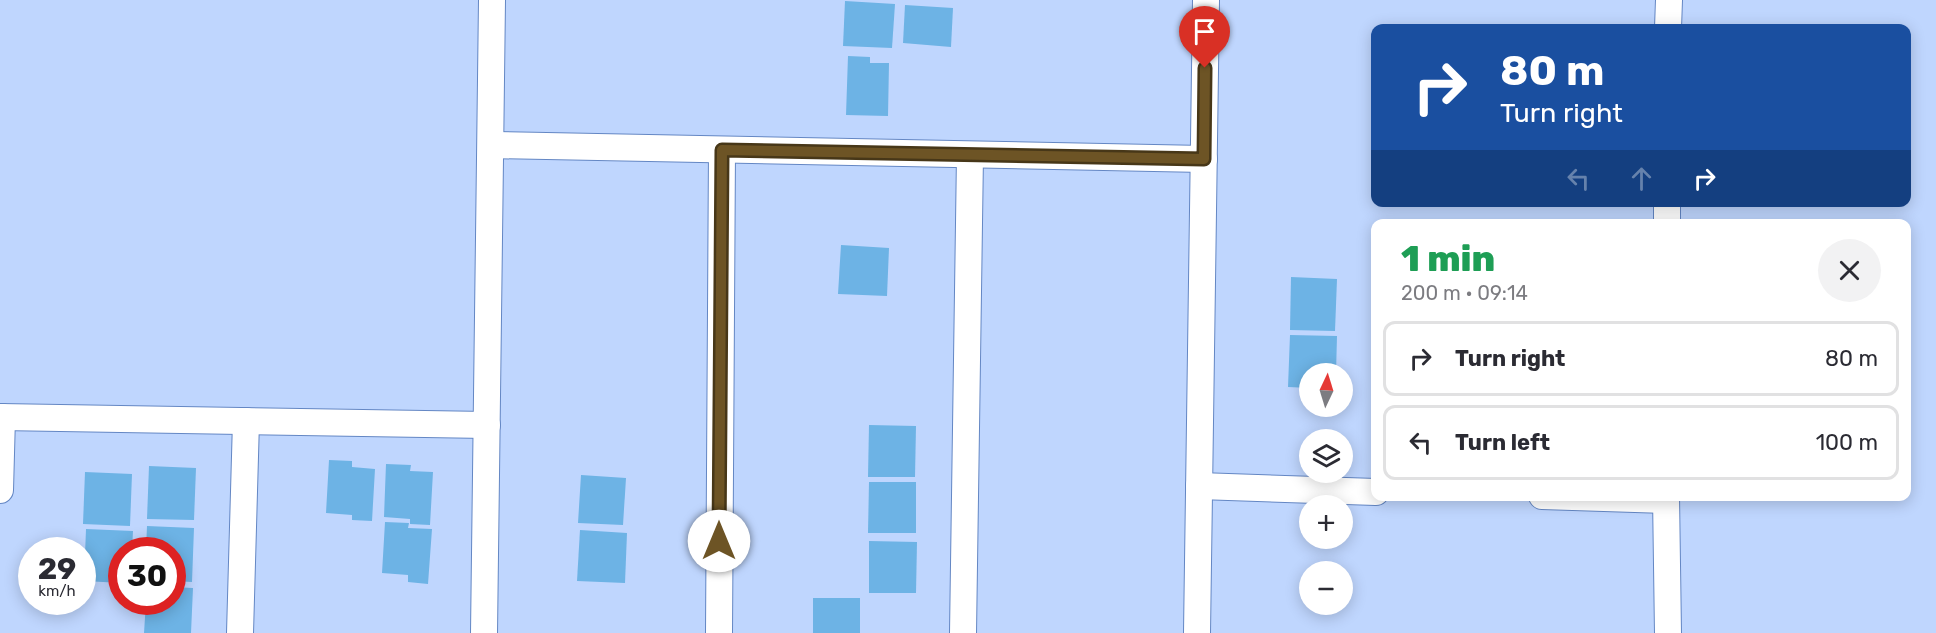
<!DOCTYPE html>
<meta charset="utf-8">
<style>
body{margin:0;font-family:Rubik,sans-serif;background:#f2f2f3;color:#2b2b33;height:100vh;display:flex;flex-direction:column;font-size:22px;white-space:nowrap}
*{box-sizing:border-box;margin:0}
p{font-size:20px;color:#7c7c81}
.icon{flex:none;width:33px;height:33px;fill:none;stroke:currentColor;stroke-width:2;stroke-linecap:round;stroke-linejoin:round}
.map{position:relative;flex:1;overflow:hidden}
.side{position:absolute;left:1371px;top:219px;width:540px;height:282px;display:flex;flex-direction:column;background:#fff;border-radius:12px;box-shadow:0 3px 15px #0003}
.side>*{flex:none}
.guide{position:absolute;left:1371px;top:24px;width:540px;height:183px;border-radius:12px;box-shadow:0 3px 15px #0003;background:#1a4fa0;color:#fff;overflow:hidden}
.needle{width:39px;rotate:4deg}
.tools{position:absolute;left:1299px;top:363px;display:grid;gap:12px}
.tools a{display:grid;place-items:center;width:54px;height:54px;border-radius:50%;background:#fff;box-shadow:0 3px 15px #0003;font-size:30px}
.speed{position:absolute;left:18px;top:537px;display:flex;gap:12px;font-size:30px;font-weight:700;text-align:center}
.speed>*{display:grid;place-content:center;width:78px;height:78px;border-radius:50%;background:#fff;box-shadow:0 3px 15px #0003;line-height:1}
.speed small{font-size:15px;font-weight:400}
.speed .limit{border:9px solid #d22;background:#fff;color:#111}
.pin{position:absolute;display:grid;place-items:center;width:51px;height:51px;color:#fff;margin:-62px -26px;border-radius:50% 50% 50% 0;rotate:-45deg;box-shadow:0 0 6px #0007}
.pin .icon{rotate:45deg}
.me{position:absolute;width:66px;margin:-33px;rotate:0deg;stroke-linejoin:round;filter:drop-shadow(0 0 4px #0008)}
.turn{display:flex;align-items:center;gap:21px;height:126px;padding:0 30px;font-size:27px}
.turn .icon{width:78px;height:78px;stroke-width:2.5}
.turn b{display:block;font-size:42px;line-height:51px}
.lanes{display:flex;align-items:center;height:57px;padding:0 30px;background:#0003;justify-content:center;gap:30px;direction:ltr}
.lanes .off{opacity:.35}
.round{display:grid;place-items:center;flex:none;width:63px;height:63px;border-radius:32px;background:#f2f2f3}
.head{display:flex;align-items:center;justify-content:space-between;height:102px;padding:0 30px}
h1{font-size:36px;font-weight:800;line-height:45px;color:#1e9e55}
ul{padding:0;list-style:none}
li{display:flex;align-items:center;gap:18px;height:75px;margin:0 12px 9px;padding:0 18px;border:3px solid #e1e1e2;border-radius:12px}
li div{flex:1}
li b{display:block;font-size:22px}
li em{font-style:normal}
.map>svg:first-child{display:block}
.building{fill:#6db3e5}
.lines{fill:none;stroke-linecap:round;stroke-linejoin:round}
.street-casing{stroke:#6487c4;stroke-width:28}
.street{stroke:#fff;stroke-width:26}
.route-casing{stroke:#473718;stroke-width:15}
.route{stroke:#6d5425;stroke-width:10}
</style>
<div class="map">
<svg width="1936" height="633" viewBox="0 0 1936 633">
<rect width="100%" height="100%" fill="#bfd6fe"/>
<g class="building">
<path d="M845,1L895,4L892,48L843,46Z"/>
<path d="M905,5L953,8L951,47L903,43Z"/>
<path d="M848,56L870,57V63H889L888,116L846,115Z"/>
<path d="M841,245L889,248L887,296L838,294Z"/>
<path d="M1291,277L1337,279L1335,331L1290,330Z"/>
<path d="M1290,335L1337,336L1336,374H1310V388L1288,387Z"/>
<path d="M869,425L916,426L915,477H868Z"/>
<path d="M329,460L352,461V467L375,469L372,521L352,520V515L326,513Z"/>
<path d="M386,464L411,465L410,471L433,472L430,525L410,524V519L384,517Z"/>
<path d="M149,466L196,468L194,520L147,519Z"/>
<path d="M85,472L132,474L130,526L83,524Z"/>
<path d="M581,475L626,478L623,525L578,523Z"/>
<path d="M869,482H916V533H868Z"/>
<path d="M385,522L409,523L408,528L432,529L428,584L408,582V575L382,573Z"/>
<path d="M147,526L194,528L192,582L172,581V550H146Z"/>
<path d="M86,529L133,531L132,550H122V583L84,581Z"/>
<path d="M580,530L627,533L625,583L577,581Z"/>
<path d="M869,541L917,542L916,593H869Z"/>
<path d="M172,587L193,588L191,633H144L146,602H172Z"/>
<rect x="813" y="598" width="47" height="35"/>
</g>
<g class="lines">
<defs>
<g id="street">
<path d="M1668,28L1669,0"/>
<path d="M491,145L1204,159"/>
<path d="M1667,224V202"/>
<path d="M0,417L487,425"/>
<path d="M1199,486L1376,492"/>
<path d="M0,490L2,417"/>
<path d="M1542,496L1666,500"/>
<path d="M1666,496L1668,633"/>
<path d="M240,633L246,421"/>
<path d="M484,633L492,0"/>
<path d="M719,633L722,150"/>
<path d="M963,633L970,155"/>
<path d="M1197,633L1206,0"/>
</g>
</defs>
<use href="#street" class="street-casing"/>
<use href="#street" class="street"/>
</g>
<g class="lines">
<defs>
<path id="route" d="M719,541L722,150L1204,159L1205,68"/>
</defs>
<use href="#route" class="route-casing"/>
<use href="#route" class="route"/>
</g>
</svg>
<div class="tools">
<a><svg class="needle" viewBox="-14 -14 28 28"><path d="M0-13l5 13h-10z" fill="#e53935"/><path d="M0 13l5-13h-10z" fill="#7c7c81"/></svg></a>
<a><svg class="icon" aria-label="layers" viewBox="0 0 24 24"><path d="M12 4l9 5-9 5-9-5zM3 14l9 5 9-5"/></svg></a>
<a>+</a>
<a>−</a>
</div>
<div class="speed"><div>29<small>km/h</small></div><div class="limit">30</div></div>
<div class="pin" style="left:1205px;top:68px;background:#d93025"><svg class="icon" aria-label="arrive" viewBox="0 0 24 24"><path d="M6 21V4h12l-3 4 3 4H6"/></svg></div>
<svg class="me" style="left:719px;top:541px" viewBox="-20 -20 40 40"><circle r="19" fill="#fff"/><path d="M0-13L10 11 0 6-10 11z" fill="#6d5425"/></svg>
<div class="guide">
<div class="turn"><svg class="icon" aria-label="right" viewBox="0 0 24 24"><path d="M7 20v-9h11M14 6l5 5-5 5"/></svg><div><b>80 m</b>Turn right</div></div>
<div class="lanes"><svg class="icon off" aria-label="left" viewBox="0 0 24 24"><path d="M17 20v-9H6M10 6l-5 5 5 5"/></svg><svg class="icon off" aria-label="ahead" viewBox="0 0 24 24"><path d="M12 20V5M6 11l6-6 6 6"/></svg><svg class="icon" aria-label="right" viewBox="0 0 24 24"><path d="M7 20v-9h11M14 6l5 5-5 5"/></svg></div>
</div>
<section class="side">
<div class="head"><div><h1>1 min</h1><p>200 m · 09:14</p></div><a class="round"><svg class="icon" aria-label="close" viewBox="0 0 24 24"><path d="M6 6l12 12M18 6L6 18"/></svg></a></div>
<ul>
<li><svg class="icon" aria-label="right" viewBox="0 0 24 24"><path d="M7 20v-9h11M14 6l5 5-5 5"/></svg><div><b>Turn right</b></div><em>80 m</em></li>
<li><svg class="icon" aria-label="left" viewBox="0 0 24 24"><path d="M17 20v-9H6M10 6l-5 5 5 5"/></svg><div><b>Turn left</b></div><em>100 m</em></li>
</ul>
</section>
</div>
